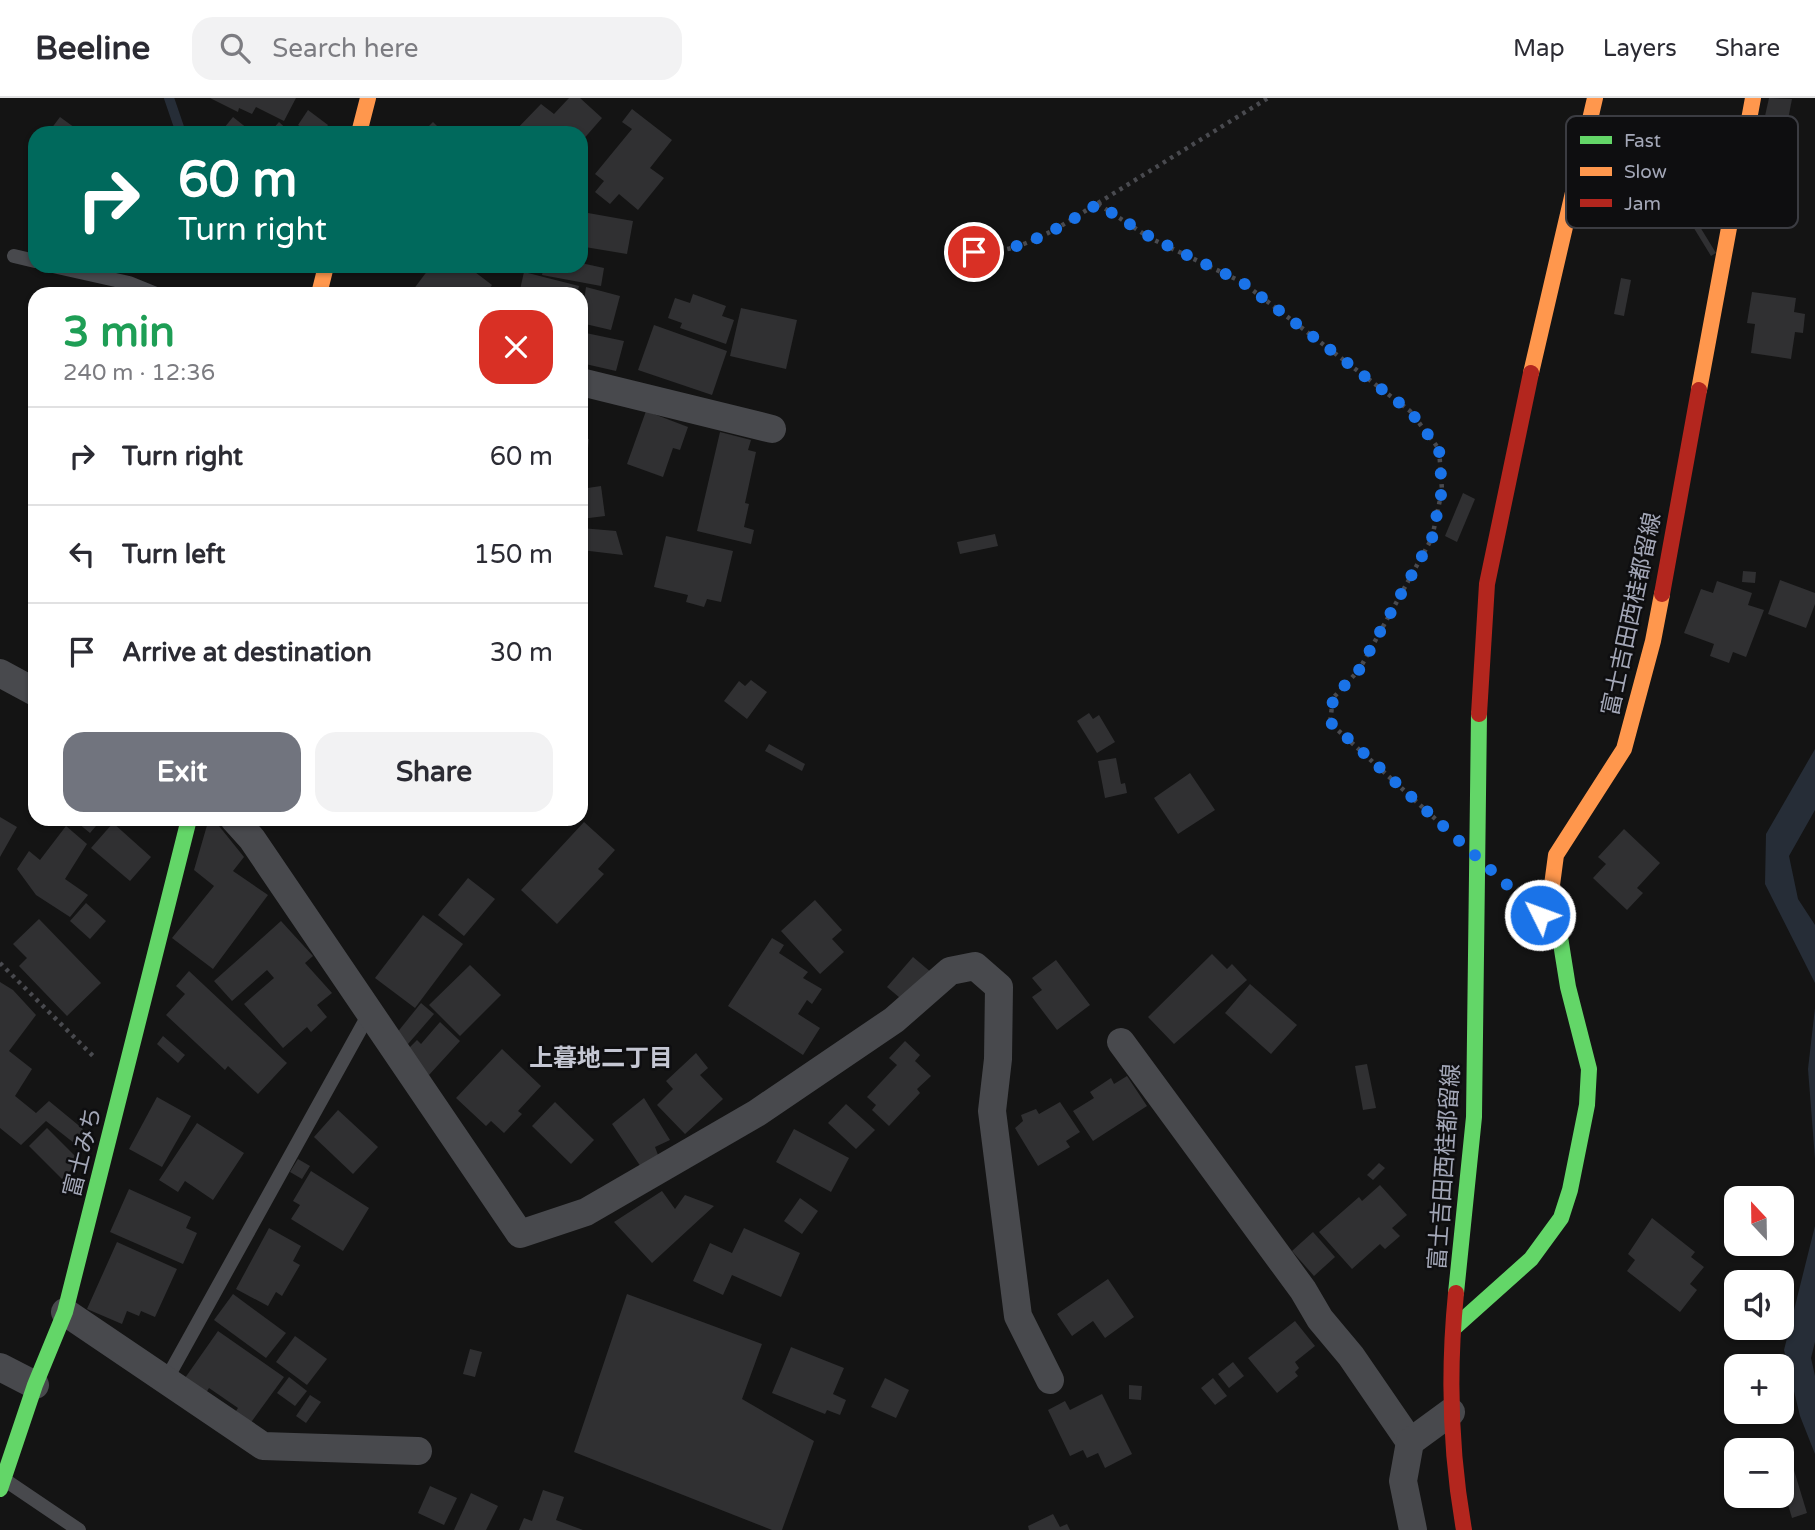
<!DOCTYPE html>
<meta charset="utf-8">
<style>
body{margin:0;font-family:"Varela Round","Noto Sans JP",sans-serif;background:#f2f2f3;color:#2b2b33;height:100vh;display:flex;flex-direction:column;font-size:26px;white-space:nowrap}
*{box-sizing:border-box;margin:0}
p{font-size:23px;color:#7c7c81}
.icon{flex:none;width:38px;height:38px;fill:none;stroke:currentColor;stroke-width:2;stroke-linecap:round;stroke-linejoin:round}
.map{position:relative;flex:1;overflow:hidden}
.side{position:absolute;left:28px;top:189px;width:560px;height:539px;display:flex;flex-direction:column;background:#fff;border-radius:21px;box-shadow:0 2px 5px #0004}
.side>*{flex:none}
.hud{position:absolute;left:28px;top:28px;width:560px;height:147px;border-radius:21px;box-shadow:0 2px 5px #0004;background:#00695c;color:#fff;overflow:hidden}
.needle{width:46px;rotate:338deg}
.buttons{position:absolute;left:1724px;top:1088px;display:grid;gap:14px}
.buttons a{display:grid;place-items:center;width:70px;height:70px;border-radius:14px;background:#fff;box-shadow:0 2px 5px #0004;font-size:35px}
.pin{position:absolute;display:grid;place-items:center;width:60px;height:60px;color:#fff;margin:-30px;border:4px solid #fff;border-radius:50%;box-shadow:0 2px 7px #0007}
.me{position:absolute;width:77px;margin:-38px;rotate:312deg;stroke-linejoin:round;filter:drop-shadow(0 0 5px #0008)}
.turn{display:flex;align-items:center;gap:24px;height:147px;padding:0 35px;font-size:32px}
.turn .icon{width:91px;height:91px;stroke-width:2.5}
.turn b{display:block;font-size:49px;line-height:60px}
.round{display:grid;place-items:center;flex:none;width:74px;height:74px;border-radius:21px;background:#f2f2f3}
.headline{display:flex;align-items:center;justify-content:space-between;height:119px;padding:0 35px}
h1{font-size:42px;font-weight:700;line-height:52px;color:#1e9e55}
.button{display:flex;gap:14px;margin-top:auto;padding:14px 35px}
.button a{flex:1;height:80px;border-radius:21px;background:#71747e;color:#fff;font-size:28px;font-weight:700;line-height:80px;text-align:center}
.button a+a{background:#f2f2f3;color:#2b2b33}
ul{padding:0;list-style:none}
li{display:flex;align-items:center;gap:21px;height:98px;padding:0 35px;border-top:2px solid #e1e1e2}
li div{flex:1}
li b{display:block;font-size:26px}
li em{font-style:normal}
header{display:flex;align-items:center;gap:42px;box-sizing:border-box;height:98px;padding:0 35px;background:#fff;border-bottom:2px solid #e1e1e2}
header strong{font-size:33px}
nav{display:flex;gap:38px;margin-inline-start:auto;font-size:24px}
.search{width:490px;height:63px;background:#f2f2f3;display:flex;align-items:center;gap:18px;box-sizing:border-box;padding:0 24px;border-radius:21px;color:#7c7c81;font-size:26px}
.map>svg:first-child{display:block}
.water{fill:#262d37}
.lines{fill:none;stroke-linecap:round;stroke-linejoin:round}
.stream{stroke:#262d37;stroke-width:10}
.building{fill:#303032}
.path{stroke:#494a4f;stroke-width:4.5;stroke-dasharray:3.5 5;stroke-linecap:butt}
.lane{stroke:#48494d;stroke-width:14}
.street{stroke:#48494d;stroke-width:28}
.fast{stroke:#63d668;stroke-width:16}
.slow{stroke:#ff974d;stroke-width:16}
.jam{stroke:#b3261e;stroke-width:16}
.route{stroke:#1a73e8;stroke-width:12;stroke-dasharray:0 21.6}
.labels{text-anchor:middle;stroke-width:5;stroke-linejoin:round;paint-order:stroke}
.street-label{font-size:23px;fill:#a3a7b7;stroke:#0e0e10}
.neighbourhood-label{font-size:24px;font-weight:bold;fill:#c5c7d3;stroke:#0e0e10}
.key{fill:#0e0e10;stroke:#3b3c42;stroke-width:2}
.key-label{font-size:19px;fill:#a3a7b7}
</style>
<header>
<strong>Beeline</strong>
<div class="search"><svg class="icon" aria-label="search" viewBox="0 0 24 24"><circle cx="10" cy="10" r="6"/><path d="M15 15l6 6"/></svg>Search here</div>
<nav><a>Map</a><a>Layers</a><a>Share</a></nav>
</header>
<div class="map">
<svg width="1815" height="1432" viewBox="0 0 1815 1432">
<rect width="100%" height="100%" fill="#141414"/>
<g class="water">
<path d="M1815,651V712L1789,758L1798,801L1815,827V885L1765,786L1766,736Z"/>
<path d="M1815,910V1061L1808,971Z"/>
<path d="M1815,1128V1244L1811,1260L1815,1278V1356L1800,1318L1784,1252Z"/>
</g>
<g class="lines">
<path class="stream" d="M169,0L181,35"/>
</g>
<g class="building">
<path d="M210,0H296L284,23L256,9L252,16L239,10L238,14Z"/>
<path d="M569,0H580L602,20L581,44V35H513L541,6L554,16Z"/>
<path d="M1769,0L1792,1L1786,32L1763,27Z"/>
<path d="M632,11L672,42L650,70L664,80L638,112L619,96L610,106L595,94L604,83L595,76L632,31L622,24Z"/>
<path d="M308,12L328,27L322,35H310L298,27Z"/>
<path d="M60,19L82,35H48Z"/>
<path d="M233,19L253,35H220Z"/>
<path d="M279,24L291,35L297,31L302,35H276L272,32Z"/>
<path d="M433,24L444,35H422Z"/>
<path d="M588,115L633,123L627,156L585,149L581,165V123L586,124Z"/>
<path d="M1697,124L1716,155L1711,158L1692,127Z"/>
<path d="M581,165L604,170L601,188L542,177L544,168H581Z"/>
<path d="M431,168H467L492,187L485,196H410Z"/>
<path d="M524,174L579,188L577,196H519Z"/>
<path d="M1621,180L1631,182L1624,218L1614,216Z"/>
<path d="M586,189L620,198L611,232L581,225Z"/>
<path d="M1752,194L1796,200L1794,214L1805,216L1803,235L1795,234L1791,261L1751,255L1755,226L1747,225Z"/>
<path d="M693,196L726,208L722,218L734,222L726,246L680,230L682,225L668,220L675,200L690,205Z"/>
<path d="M741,210L797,222L786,271L730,258Z"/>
<path d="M654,227L727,253L712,297L638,272Z"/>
<path d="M581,234L624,243L616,273L581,265Z"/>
<path d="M646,313L688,329L680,352L673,350L663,379L627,366Z"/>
<path d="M720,334L751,342L748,352L756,354L745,405L749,406L744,429L754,432L751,446L697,433Z"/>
<path d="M581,340L589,341L584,388L581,387Z"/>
<path d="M601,388L605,418L581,421V391Z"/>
<path d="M1463,395L1475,401L1457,444L1445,438Z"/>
<path d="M581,430L616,433L623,457L581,452Z"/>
<path d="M995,436L998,448L960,456L957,444Z"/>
<path d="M666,438L733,453L721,504L707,501L704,509L686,504L688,497L654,489Z"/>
<path d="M1743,473L1756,474L1755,485L1742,484Z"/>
<path d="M1780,482L1815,495V506L1806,530L1768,516Z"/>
<path d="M1717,483L1752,495L1748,507L1764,512L1746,559L1733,554L1729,565L1710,558L1714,546L1684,535L1701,491L1713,495Z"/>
<path d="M751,582L767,594L747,621L724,603L739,583L745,588Z"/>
<path d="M1089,615L1093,621L1099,617L1115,644L1097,655L1077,623Z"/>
<path d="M769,646L805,666L802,673L765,653Z"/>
<path d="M1116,660L1121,686L1125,685L1127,695L1105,700L1098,663Z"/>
<path d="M1190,675L1215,712L1178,736L1154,700Z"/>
<path d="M0,719L17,729L0,759Z"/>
<path d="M73,721H102L90,735Z"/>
<path d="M208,724L219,728L244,759L233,773L268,797L213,871L172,840L214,788L194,772Z"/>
<path d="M584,724L615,752L598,771L604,776L557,826L521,792Z"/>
<path d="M113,725L151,759L130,783L91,750Z"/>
<path d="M66,728L87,746L65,781L88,797L70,819L36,797L17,771L29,753L40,762Z"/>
<path d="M1624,731L1660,765L1637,790L1643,795L1627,812L1593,780L1606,766L1598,759Z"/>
<path d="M468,780L495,801L464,838L438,817Z"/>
<path d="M815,802L842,832L832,841L844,854L820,876L781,833Z"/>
<path d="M86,805L106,823L90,841L70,823Z"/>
<path d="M423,817L463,846L415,910L375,880Z"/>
<path d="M39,821L101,885L67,918L19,868L27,860L13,846Z"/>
<path d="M281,823L313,858L305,865L332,895L317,907L327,919L311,934L307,929L283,950L244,906L274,880L267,872L232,903L214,883Z"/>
<path d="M772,840L784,847L779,855L808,874L803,880L822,891L812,906L807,902L798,916L820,930L803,957L728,908Z"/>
<path d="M1212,856L1227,871L1232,866L1247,882L1174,946L1148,919Z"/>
<path d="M913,859L932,875L906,905L887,889Z"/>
<path d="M1056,862L1090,907L1057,932L1032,899L1042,892L1032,880Z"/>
<path d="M470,867L501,897L460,938L429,907Z"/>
<path d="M189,873L287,965L258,996L228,968L225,972L166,917L185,896L176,888Z"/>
<path d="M0,884L13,892L36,917L9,953L32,971L15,998L36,1015L49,1003L83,1031L74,1045L46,1023L21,1047L0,1030Z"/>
<path d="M1250,886L1297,927L1271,956L1225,915Z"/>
<path d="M421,905L434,916L408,946L396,936Z"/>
<path d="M440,924L460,943L429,977L405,954L417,942L421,946Z"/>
<path d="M163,938L185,957L178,965L157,946Z"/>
<path d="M905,943L920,957L915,963L931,978L917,991L920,995L889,1028L872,1012L876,1007L867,999L897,967L889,960Z"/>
<path d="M502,951L541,988L518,1013L522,1016L504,1035L491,1023L486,1028L456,1000Z"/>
<path d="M696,955L708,970L700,977L723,1001L685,1036L657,1007L673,991L666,983Z"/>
<path d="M1367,966L1376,1010L1363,1012L1355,968Z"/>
<path d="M1127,978L1147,1008L1093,1043L1073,1013L1094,1000L1090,994L1111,980L1114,986Z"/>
<path d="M157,999L191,1018L162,1069L129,1051Z"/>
<path d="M644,1000L670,1042L655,1049L661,1065L645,1075L612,1026Z"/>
<path d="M555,1004L594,1042L571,1066L532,1028Z"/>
<path d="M1060,1004L1080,1034L1066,1043L1070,1049L1038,1068L1015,1030L1023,1023L1021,1017L1036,1011L1039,1016Z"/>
<path d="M846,1006L875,1032L856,1051L828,1025Z"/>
<path d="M338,1012L378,1049L353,1076L314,1039Z"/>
<path d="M197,1025L244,1055L213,1102L185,1083L178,1094L159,1082Z"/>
<path d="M47,1030L80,1063L62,1081L29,1048Z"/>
<path d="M794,1031L849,1060L831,1094L776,1064Z"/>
<path d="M298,1061L310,1068L302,1081L290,1074Z"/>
<path d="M1379,1065L1385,1070L1373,1082L1367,1077Z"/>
<path d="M311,1073L369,1110L343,1153L291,1121L300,1107L293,1103Z"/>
<path d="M1380,1087L1407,1117L1392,1130L1400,1138L1385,1151L1380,1146L1352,1171L1319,1134L1359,1099L1362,1103Z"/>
<path d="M129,1091L191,1119L186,1130L197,1135L183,1166L110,1134Z"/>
<path d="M662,1093L675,1111L685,1097L714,1108L652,1165L614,1124Z"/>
<path d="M800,1100L818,1113L802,1136L784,1123Z"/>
<path d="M1652,1120L1695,1154L1691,1159L1704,1169L1690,1186L1697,1192L1680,1214L1627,1173L1635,1162L1628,1156Z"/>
<path d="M269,1130L301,1148L293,1163L300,1167L282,1198L276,1194L268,1208L236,1191Z"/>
<path d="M744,1130L800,1155L781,1199L732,1177L723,1197L693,1183L710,1145L732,1155Z"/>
<path d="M1313,1134L1335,1159L1314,1178L1292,1153Z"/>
<path d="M117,1144L177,1171L155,1219L141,1213L139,1218L127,1213L122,1226L87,1211Z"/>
<path d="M1108,1181L1134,1219L1105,1240L1093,1223L1072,1238L1057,1216Z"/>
<path d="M233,1196L286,1235L266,1260L214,1222Z"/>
<path d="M627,1196L762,1246L742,1301L814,1343L782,1432H772L574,1354Z"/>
<path d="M1295,1223L1315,1248L1295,1264L1299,1270L1295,1274L1298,1278L1277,1295L1248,1260Z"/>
<path d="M218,1233L284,1279L247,1330L232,1319L238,1310L209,1290L206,1295L185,1280Z"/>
<path d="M295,1238L327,1261L307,1287L276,1264Z"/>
<path d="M791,1249L844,1270L833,1296L846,1302L840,1317L827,1312L825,1316L772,1295Z"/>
<path d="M470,1251L482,1254L475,1279L463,1276Z"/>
<path d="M1233,1264L1244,1278L1229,1290L1218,1276Z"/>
<path d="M289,1279L307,1293L295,1308L277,1295Z"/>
<path d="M885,1280L909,1292L896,1320L871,1309Z"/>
<path d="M1213,1280L1227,1298L1215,1307L1201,1290Z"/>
<path d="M1129,1287L1142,1288L1141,1302L1129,1301Z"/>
<path d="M1102,1296L1132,1356L1105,1370L1098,1355L1087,1360L1083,1352L1070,1358L1048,1312L1065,1303L1070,1312Z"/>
<path d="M310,1297L321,1304L306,1325L296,1318Z"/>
<path d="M1793,1369L1807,1415L1792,1420L1782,1386V1373Z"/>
<path d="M430,1388L457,1400L444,1427L418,1415Z"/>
<path d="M543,1392L564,1399L556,1422L583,1432H519L524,1420L532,1423Z"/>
<path d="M471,1395L498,1408L486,1432H454Z"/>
<path d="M1053,1416L1060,1429L1067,1426L1070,1432H1029L1028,1428Z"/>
</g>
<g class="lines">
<g class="path">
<path d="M1098,106L1150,140L1242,184L1410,313L1439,351L1442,392L1432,440L1359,572L1333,600L1330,625L1442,727"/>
<path d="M948,153C1000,155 1009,155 1056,131L1268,0"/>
<path d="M0,865L93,958"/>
</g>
<g class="lane">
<path d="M14,158L35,163"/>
<path d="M53,168L129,185L156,196"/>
<path d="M165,1284L370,914"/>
<path d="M5,1382L79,1432"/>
</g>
<g class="street">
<path d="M581,284L772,331"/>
<path d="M0,575L35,594"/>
<path d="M234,721L252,741L520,1136L586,1114L757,1015L894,922L950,873L975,868L999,889L998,961L992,1013L1018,1218L1050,1282"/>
<path d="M1121,944L1303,1192L1320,1221L1351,1258L1410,1344"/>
<path d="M65,1214L263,1348L418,1353"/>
<path d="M0,1269L35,1287"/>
<path d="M1413,1432L1403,1383L1410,1344L1451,1314"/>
</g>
<g class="fast">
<path d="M1456,1195L1474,1019L1479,616"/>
<path d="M1455,1229L1531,1161L1561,1120L1570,1092L1587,1007L1589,971L1568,889L1555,808"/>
<path d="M0,1391L35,1287L65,1214L189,721"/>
</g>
<g class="slow">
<path d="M359,35L368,0"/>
<path d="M319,196L326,168"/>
<path d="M1531,275L1595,0"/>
<path d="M1699,292L1753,0"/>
<path d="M1555,808L1552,787L1556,757L1624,651L1653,543L1662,496"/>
</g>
<g class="jam">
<path d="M1662,496L1699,292"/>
<path d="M1479,616L1487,486L1531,275"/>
<path d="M1456,1195C1448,1275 1450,1353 1464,1432"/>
</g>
</g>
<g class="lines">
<path class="route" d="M974,154C1022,155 1058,130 1098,106L1150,139L1242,184L1410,313L1439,351L1442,392L1432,440L1359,572L1333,600L1331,625L1540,817"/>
</g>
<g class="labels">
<g class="street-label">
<text transform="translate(1631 516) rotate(-78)" y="8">富士吉田西桂都留線</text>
<text transform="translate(82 1054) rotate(-76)" y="8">富士みち</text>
<text transform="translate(1444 1069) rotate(-86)" y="8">富士吉田西桂都留線</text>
</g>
<g class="neighbourhood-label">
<text x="601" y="968">上暮地二丁目</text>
</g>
</g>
<rect x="1566" y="18" width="232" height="112" rx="10" class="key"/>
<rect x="1580" y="38" width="32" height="8" fill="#63d668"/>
<rect x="1580" y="69" width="32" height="9" fill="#ff974d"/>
<rect x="1580" y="101" width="32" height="8" fill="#b3261e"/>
<g class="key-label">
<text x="1624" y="49">Fast</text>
<text x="1624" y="80">Slow</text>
<text x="1624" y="112">Jam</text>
</g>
</svg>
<div class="buttons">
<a><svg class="needle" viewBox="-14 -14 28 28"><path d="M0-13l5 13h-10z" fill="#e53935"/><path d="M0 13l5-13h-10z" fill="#7c7c81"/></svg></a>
<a><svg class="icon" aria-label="sound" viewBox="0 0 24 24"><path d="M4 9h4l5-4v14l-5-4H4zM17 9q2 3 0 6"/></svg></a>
<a>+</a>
<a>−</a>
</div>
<div class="pin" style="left:974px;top:154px;background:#d93025"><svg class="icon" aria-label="arrive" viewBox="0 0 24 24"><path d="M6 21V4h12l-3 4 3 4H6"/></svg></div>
<svg class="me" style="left:1540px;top:817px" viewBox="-20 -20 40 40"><circle r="17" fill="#1a73e8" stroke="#fff" stroke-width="3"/><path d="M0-11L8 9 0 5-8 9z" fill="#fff"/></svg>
<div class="hud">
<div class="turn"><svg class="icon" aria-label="right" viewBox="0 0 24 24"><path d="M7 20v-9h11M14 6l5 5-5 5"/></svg><div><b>60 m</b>Turn right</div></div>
</div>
<section class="side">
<div class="headline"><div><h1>3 min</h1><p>240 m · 12:36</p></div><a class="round" style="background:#d93025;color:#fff"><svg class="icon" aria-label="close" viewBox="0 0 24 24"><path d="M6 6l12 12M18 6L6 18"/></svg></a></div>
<ul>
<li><svg class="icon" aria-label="right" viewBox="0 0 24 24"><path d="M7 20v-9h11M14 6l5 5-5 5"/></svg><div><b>Turn right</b></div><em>60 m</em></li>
<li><svg class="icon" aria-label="left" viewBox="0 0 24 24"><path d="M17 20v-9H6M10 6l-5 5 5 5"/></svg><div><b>Turn left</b></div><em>150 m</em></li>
<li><svg class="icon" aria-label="arrive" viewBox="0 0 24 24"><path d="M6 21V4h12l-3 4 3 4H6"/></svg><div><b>Arrive at destination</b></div><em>30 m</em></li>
</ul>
<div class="button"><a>Exit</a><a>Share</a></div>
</section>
</div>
